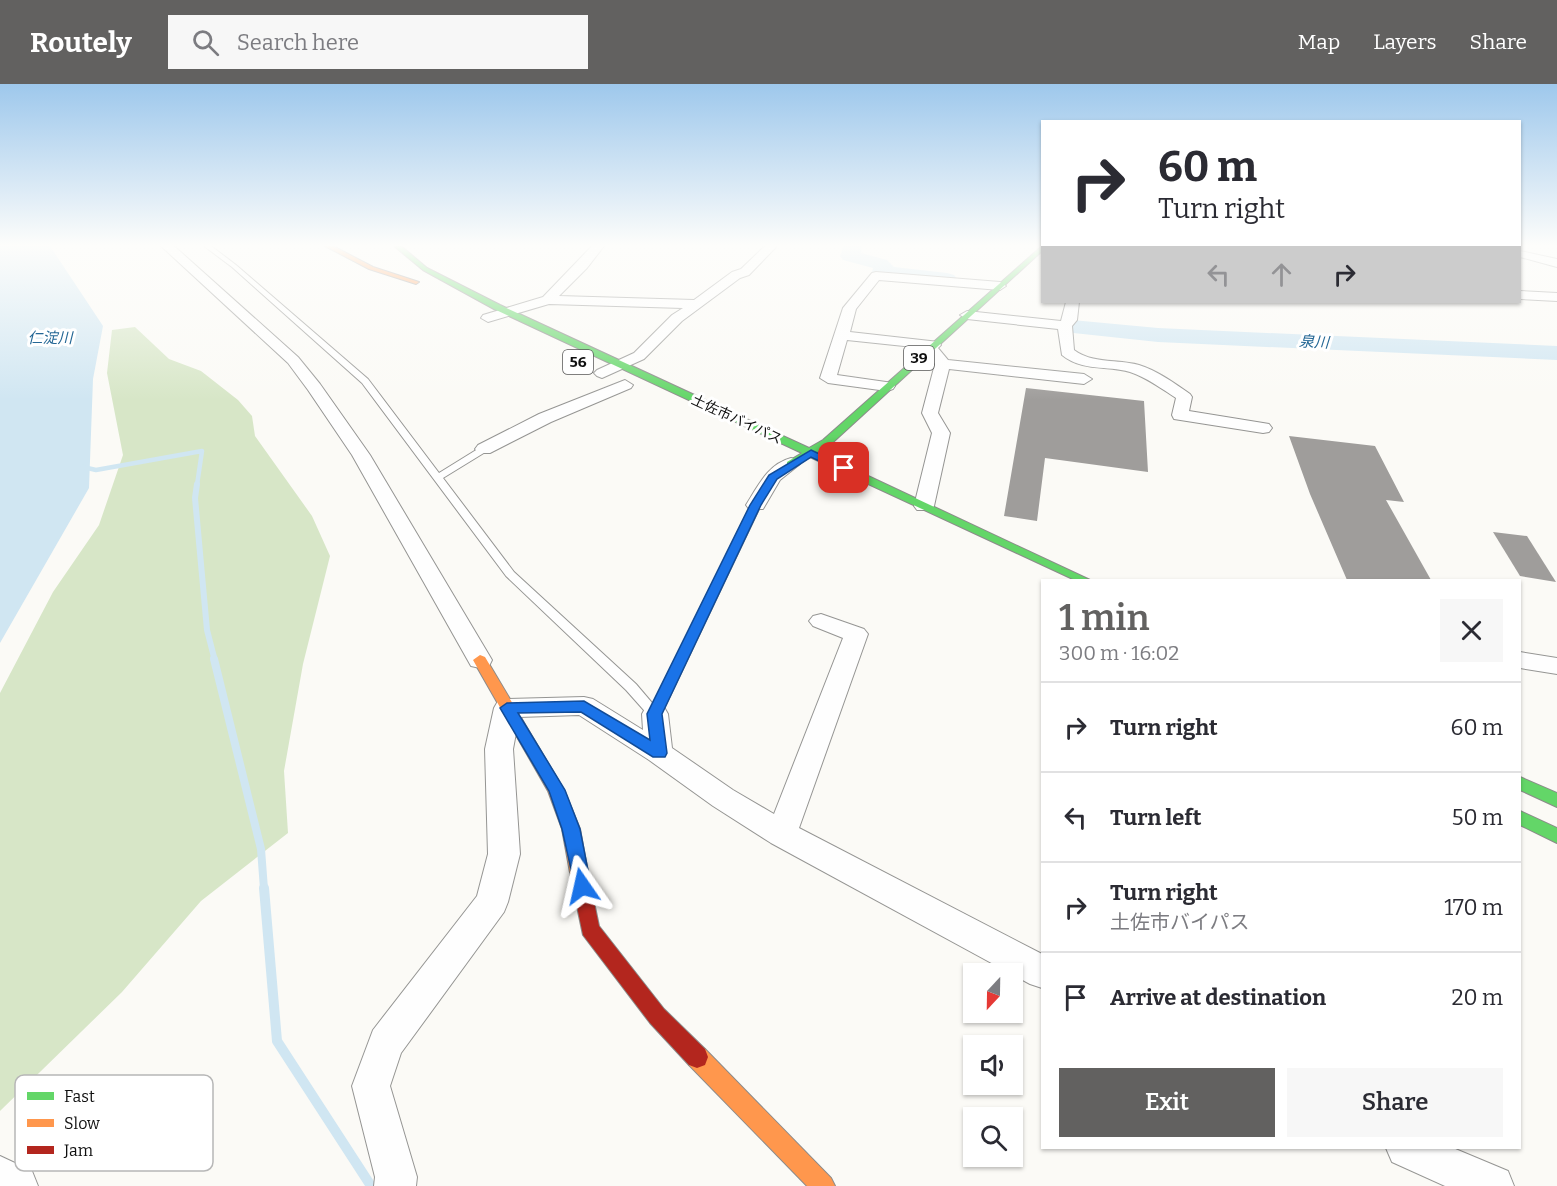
<!DOCTYPE html>
<meta charset="utf-8">
<style>
body{margin:0;font-family:Bitter,"Noto Sans JP",serif;background:#f7f7f7;color:#2b2b33;height:100vh;display:flex;flex-direction:column;font-size:22px;white-space:nowrap}
*{box-sizing:border-box;margin:0}
p{font-size:20px;color:#7c7c81}
.icon{flex:none;width:33px;height:33px;fill:none;stroke:currentColor;stroke-width:2;stroke-linecap:round;stroke-linejoin:round}
.map{position:relative;flex:1;overflow:hidden}
.drawer{position:absolute;left:1041px;top:495px;width:480px;height:570px;display:flex;flex-direction:column;background:#fff;border-radius:0px;box-shadow:0 2px 4px #0004}
.drawer>*{flex:none}
.banner{position:absolute;left:1041px;top:36px;width:480px;height:183px;border-radius:0px;box-shadow:0 2px 4px #0004;background:#fff;color:#2b2b33;overflow:hidden}
.needle{width:39px;rotate:202deg}
.fabs{position:absolute;left:963px;top:879px;display:grid;gap:12px}
.fabs a{display:grid;place-items:center;width:60px;height:60px;border-radius:0px;background:#fff;box-shadow:0 2px 4px #0004;font-size:30px}
.pin{position:absolute;display:grid;place-items:center;width:51px;height:51px;color:#fff;margin:-26px;border-radius:12px;box-shadow:0 3px 9px #0006}
.me{position:absolute;width:66px;margin:-33px;rotate:349deg;stroke-linejoin:round;filter:drop-shadow(0 0 4px #0008)}
.turn{display:flex;align-items:center;gap:21px;height:126px;padding:0 18px;font-size:27px}
.turn .icon{width:78px;height:78px;stroke-width:2.5}
.turn b{display:block;font-size:42px;line-height:51px}
.lanes{display:flex;align-items:center;height:57px;padding:0 18px;background:#0003;justify-content:center;gap:30px;direction:ltr}
.lanes .off{opacity:.35}
.round{display:grid;place-items:center;flex:none;width:63px;height:63px;border-radius:0px;background:#f7f7f7}
.overview{display:flex;align-items:center;justify-content:space-between;height:102px;padding:0 18px}
h1{font-size:36px;font-weight:600;line-height:45px;color:#626160}
.primary-button{display:flex;gap:12px;margin-top:auto;padding:12px 18px}
.primary-button a{flex:1;height:69px;border-radius:0px;background:#626160;color:#fff;font-size:24px;font-weight:600;line-height:69px;text-align:center}
.primary-button a+a{background:#f7f7f7;color:#2b2b33}
ul{padding:0;list-style:none}
li{display:flex;align-items:center;gap:18px;height:90px;padding:0 18px;border-top:2px solid #e1e1e2}
li div{flex:1}
li b{display:block;font-size:22px}
li em{font-style:normal}
header{display:flex;align-items:center;gap:36px;box-sizing:border-box;height:84px;padding:0 30px;background:#626160;color:#fff}
header strong{font-size:28px}
nav{display:flex;gap:33px;margin-inline-start:auto;font-size:21px}
.search{width:420px;height:54px;background:#f7f7f7;display:flex;align-items:center;gap:15px;box-sizing:border-box;padding:0 21px;border-radius:0px;color:#7c7c81;font-size:22px}
.map>svg:first-child{display:block}
.forest{fill:#d7e6c7}
.water{fill:#d0e6f2}
.lines{fill:none;stroke-linecap:round;stroke-linejoin:round}
.stream-far3{stroke:#d0e6f2;stroke-width:4.5}
.stream-far2{stroke:#d0e6f2;stroke-width:6}
.stream-far1{stroke:#d0e6f2;stroke-width:8}
.stream{stroke:#d0e6f2;stroke-width:10}
.river{fill:#d0e6f2;fill-rule:evenodd}
.building{fill:#9f9d9b}
.lane-casing{stroke:#959593;stroke-width:2}
.street-casing{stroke:#959593;stroke-width:2}
.fast-casing{stroke:#8c8b8a;stroke-width:2}
.slow-casing{stroke:#8c8b8a;stroke-width:2}
.jam-casing{stroke:#8c8b8a;stroke-width:2}
.lane{fill:#fefefe;fill-rule:evenodd}
.street{fill:#fefefe;fill-rule:evenodd}
.fast{fill:#63d668;fill-rule:evenodd}
.slow{fill:#ff974d;fill-rule:evenodd}
.jam{fill:#b3261e;fill-rule:evenodd}
.route{fill:#1a73e8;stroke:#114b97;stroke-width:1.5}
.labels{text-anchor:middle;stroke-width:6;stroke-linejoin:round;paint-order:stroke}
.far-street-label{font-size:14px;fill:#0f0f0f;stroke:#fff}
.far-water-label{font-size:15px;font-style:italic;fill:#246795;stroke:#fff}
.shield{fill:#fff;stroke:#575757;stroke-width:1.5}
.shield-label{font-size:15px;font-weight:bold;fill:#0f0f0f}
.key{fill:#fff;stroke:#b7b7b7;stroke-width:1.5}
.key-label{font-size:16px;fill:#0f0f0f}
</style>
<header>
<strong>Routely</strong>
<div class="search"><svg class="icon" aria-label="search" viewBox="0 0 24 24"><circle cx="10" cy="10" r="6"/><path d="M15 15l6 6"/></svg>Search here</div>
<nav><a>Map</a><a>Layers</a><a>Share</a></nav>
</header>
<div class="map">
<svg width="1557" height="1102" viewBox="0 0 1557 1102">
<rect width="100%" height="100%" fill="#fbfaf6"/>
<path class="forest" d="M135,243L169,275L201,287L238,316L252,332L255,352L312,432L330,472L303,580L284,687L288,749L201,817L122,908L0,1027V609L53,508L99,441L123,371L107,289L112,246Z"/>
<path class="water" d="M0,162H50L103,242L93,295L89,404L0,559Z"/>
<g class="lines">
<path class="stream-far3" d="M83,383L96,386L202,367L197,401"/>
<path class="stream-far2" d="M197,400L195,414L207,546L215,577"/>
<path class="stream-far1" d="M214,575L261,765L264,805"/>
<path class="stream" d="M264,804L277,957L371,1102"/>
<g class="river">
<path d="M844,162H862L861,169L887,176L894,183L947,189L954,191L957,195L954,199L947,201L875,192L872,188L873,184L843,176L840,172Z"/>
<path d="M1072,236L1158,244L1557,262V276L1158,258L1064,248L1060,243L1064,238Z"/>
</g>
</g>
<g class="building">
<path d="M1026,304L1144,317L1148,388L1045,374L1037,437L1004,432Z"/>
<path d="M1289,352L1375,362L1404,418L1386,416L1431,496H1347L1310,410Z"/>
<path d="M1493,448L1527,452L1556,498L1520,492Z"/>
</g>
<g class="lines">
<defs>
<path id="lane" d="M204,162H211L236,181L368,295L439,389L481,363H487V367L443,394L514,488L636,600L653,620L751,421L756,418L759,419L761,421L660,633H650L626,606L506,492L362,299L232,183Z"/>
<g id="street">
<path d="M161,162H174L298,273L320,300L370,371L492,576L489,582L480,584L471,582L352,371L308,306L288,279Z"/>
<path d="M592,162H604L587,184L559,212L694,216L732,188L741,185L765,162H777L749,191L740,194L682,237L644,275L602,294L597,292L594,289L597,286L634,269L672,231L683,224L549,220L488,238L481,234L483,231L543,213Z"/>
<path d="M1520,167L1557,175V183L1520,173Z"/>
<path d="M876,188L1000,198L1006,202L1000,206L879,196L856,225L850,248L939,258L941,261L938,264L948,276L1084,290L1092,295L1084,300L949,285L938,329L950,349L934,422L931,426H917L914,422L932,349L922,329L935,280L923,264L847,256L837,291L893,299L895,302L893,305L887,307L828,299L820,294L843,224L872,189Z"/>
<path d="M1520,207L1557,209V217L1520,215Z"/>
<path d="M1066,218H1079L1077,236L1072,242L1074,266C1093,280 1117,275 1139,281C1158,287 1174,299 1190,310L1192,313L1189,327L1263,339L1269,340L1272,344L1269,348L1263,349L1174,335L1172,331L1176,314C1162,305 1146,293 1130,288C1106,281 1083,288 1062,271L1058,245L967,235L960,231L967,227L1061,237Z"/>
<path d="M625,296L633,301L631,304L551,338L490,369H478L475,365L478,361L539,330Z"/>
<path d="M791,374L798,376L800,380L780,396L763,425H749L746,421C758,402 768,380 791,374Z"/>
<path d="M821,530L864,545L868,550L799,744L1042,870V904L1030,900L771,759L713,722L649,676L579,631L519,633L513,665L520,770L508,818L504,828L401,969L390,1002L417,1093L416,1102H374L375,1093L352,1002L373,946L477,812L488,770L485,665L494,624L498,617L507,615L584,613L593,615L643,646L642,630L646,623L655,621L664,623L668,630L672,664L733,706L774,730L843,554L813,542L809,537L813,532Z"/>
<path d="M1520,568L1557,574V590L1520,584Z"/>
<path d="M1386,1064H1453L1508,1087L1514,1102H1445L1392,1078Z"/>
<path d="M0,1072L32,1087L38,1102H0Z"/>
</g>
<g id="fast">
<path d="M394,162H401L427,184L500,221L809,364L823,356L1042,162V167L831,360L817,368L1090,496H1075L810,373L795,382H787V378L802,369L494,225L423,186Z"/>
<path d="M1520,693L1557,709V723L1520,706Z"/>
<path d="M1520,727L1557,744V759L1520,741Z"/>
</g>
<g id="slow">
<path d="M325,162H333L373,183L419,198L416,200L369,185Z"/>
<path d="M480,571L485,573L564,706L580,745L589,794L586,799L580,802L574,799L571,794L562,745L548,707L473,576Z"/>
<path d="M697,962L705,965L831,1094L835,1102H807L689,981L686,973L689,965Z"/>
</g>
<path id="jam" d="M580,786L586,789L589,794L599,842L664,925L705,965L708,973L705,981L697,984L689,981L650,939L583,851L571,794L574,789Z"/>
</defs>
<use href="#lane" class="lane-casing"/>
<use href="#street" class="street-casing"/>
<use href="#fast" class="fast-casing"/>
<use href="#slow" class="slow-casing"/>
<use href="#jam" class="jam-casing"/>
<use href="#lane" class="lane"/>
<use href="#street" class="street"/>
<use href="#fast" class="fast"/>
<use href="#slow" class="slow"/>
<use href="#jam" class="jam"/>
</g>
<linearGradient id="sky" x2="0" y2="1"><stop stop-color="#9ec8ec"/><stop offset="0.51" stop-color="#fdfdfb"/><stop offset="1" stop-color="#fdfdfb" stop-opacity="0"/></linearGradient>
<rect width="1557" height="316" fill="url(#sky)"/>
<path class="route" d="M811,366L849,384L840,387L811,373L777,395L761,421L662,630L667,669L665,673H653L581,628L518,629L565,706L580,745L591,802L589,808L582,810L576,808L562,745L549,707L500,624L507,619L584,617L650,656L647,630L750,421L769,391Z"/>
<g class="labels">
<g class="far-street-label">
<text transform="translate(737 335) rotate(25)" y="5">土佐市バイパス</text>
</g>
<g class="far-water-label">
<text x="50" y="259">仁淀川</text>
<text transform="translate(1314 258) rotate(3)" y="5">泉川</text>
</g>
<g class="shield">
<rect x="904" y="262" width="30" height="24" rx="4.5"/>
<rect x="563" y="266" width="30" height="24" rx="4.5"/>
</g>
<g class="shield-label">
<text x="919" y="279">39</text>
<text x="578" y="283">56</text>
</g>
</g>
<rect x="15" y="991" width="198" height="96" rx="9" class="key"/>
<rect x="27" y="1008" width="27" height="8" fill="#63d668"/>
<rect x="27" y="1035" width="27" height="8" fill="#ff974d"/>
<rect x="27" y="1062" width="27" height="8" fill="#b3261e"/>
<g class="key-label">
<text x="64" y="1018">Fast</text>
<text x="64" y="1045">Slow</text>
<text x="64" y="1072">Jam</text>
</g>
</svg>
<div class="fabs">
<a><svg class="needle" viewBox="-14 -14 28 28"><path d="M0-13l5 13h-10z" fill="#e53935"/><path d="M0 13l5-13h-10z" fill="#7c7c81"/></svg></a>
<a><svg class="icon" aria-label="sound" viewBox="0 0 24 24"><path d="M4 9h4l5-4v14l-5-4H4zM17 9q2 3 0 6"/></svg></a>
<a><svg class="icon" aria-label="search" viewBox="0 0 24 24"><circle cx="10" cy="10" r="6"/><path d="M15 15l6 6"/></svg></a>
</div>
<div class="pin" style="left:844px;top:384px;background:#d93025"><svg class="icon" aria-label="arrive" viewBox="0 0 24 24"><path d="M6 21V4h12l-3 4 3 4H6"/></svg></div>
<svg class="me" style="left:582px;top:802px" viewBox="-20 -20 40 40"><path d="M0-17L14 15 0 8-14 15z" fill="#1a73e8" stroke="#fff" stroke-width="4"/></svg>
<div class="banner">
<div class="turn"><svg class="icon" aria-label="right" viewBox="0 0 24 24"><path d="M7 20v-9h11M14 6l5 5-5 5"/></svg><div><b>60 m</b>Turn right</div></div>
<div class="lanes"><svg class="icon off" aria-label="left" viewBox="0 0 24 24"><path d="M17 20v-9H6M10 6l-5 5 5 5"/></svg><svg class="icon off" aria-label="ahead" viewBox="0 0 24 24"><path d="M12 20V5M6 11l6-6 6 6"/></svg><svg class="icon" aria-label="right" viewBox="0 0 24 24"><path d="M7 20v-9h11M14 6l5 5-5 5"/></svg></div>
</div>
<section class="drawer">
<div class="overview"><div><h1>1 min</h1><p>300 m · 16:02</p></div><a class="round"><svg class="icon" aria-label="close" viewBox="0 0 24 24"><path d="M6 6l12 12M18 6L6 18"/></svg></a></div>
<ul>
<li><svg class="icon" aria-label="right" viewBox="0 0 24 24"><path d="M7 20v-9h11M14 6l5 5-5 5"/></svg><div><b>Turn right</b></div><em>60 m</em></li>
<li><svg class="icon" aria-label="left" viewBox="0 0 24 24"><path d="M17 20v-9H6M10 6l-5 5 5 5"/></svg><div><b>Turn left</b></div><em>50 m</em></li>
<li><svg class="icon" aria-label="right" viewBox="0 0 24 24"><path d="M7 20v-9h11M14 6l5 5-5 5"/></svg><div><b>Turn right</b><p>土佐市バイパス</p></div><em>170 m</em></li>
<li><svg class="icon" aria-label="arrive" viewBox="0 0 24 24"><path d="M6 21V4h12l-3 4 3 4H6"/></svg><div><b>Arrive at destination</b></div><em>20 m</em></li>
</ul>
<div class="primary-button"><a>Exit</a><a>Share</a></div>
</section>
</div>
